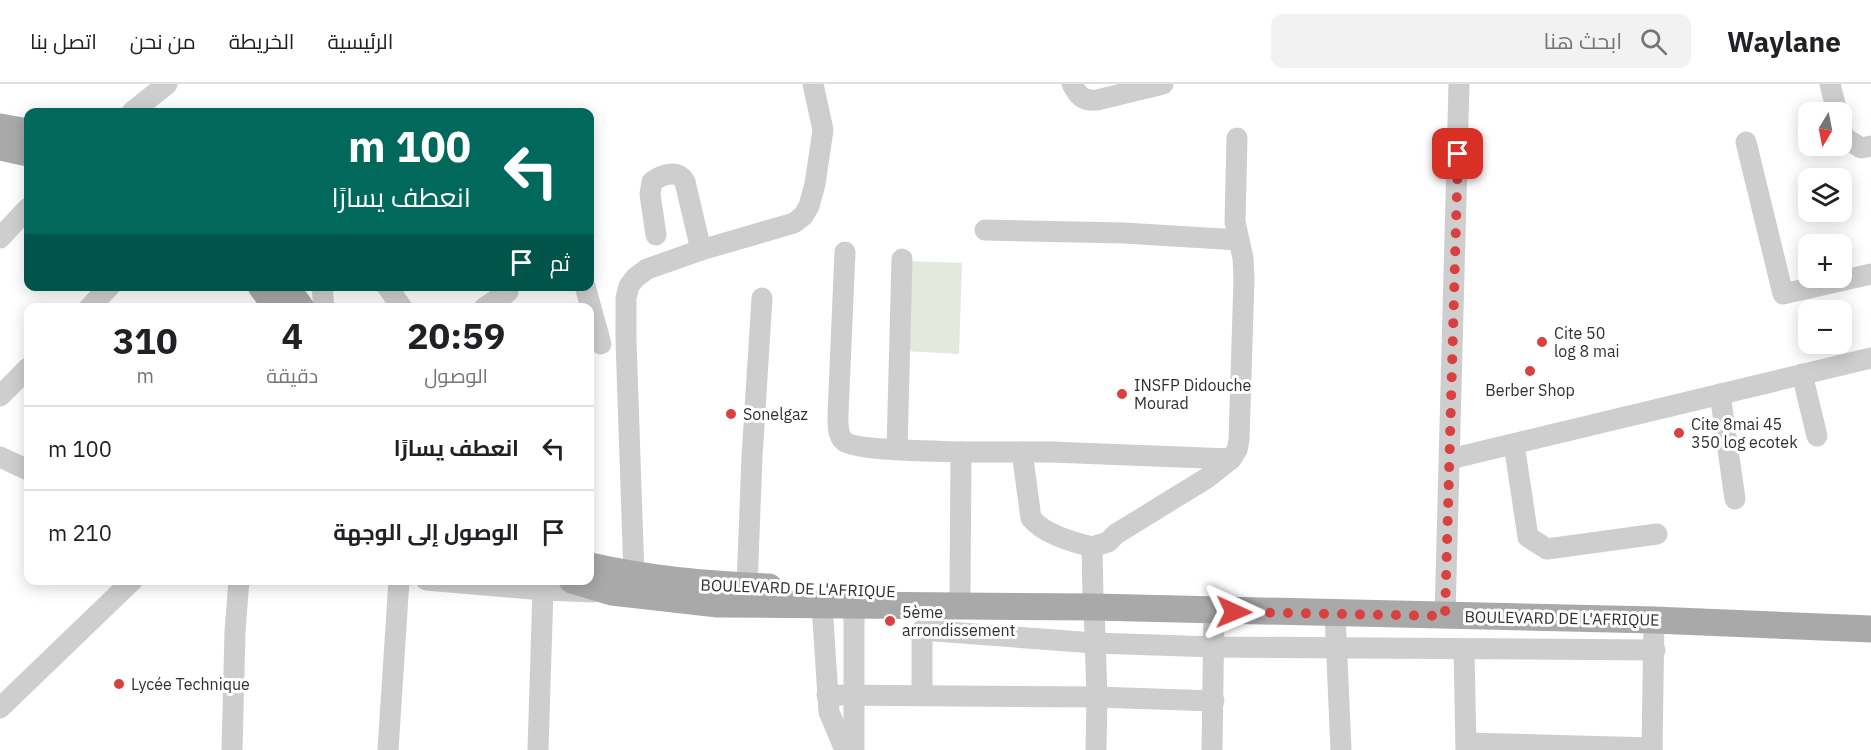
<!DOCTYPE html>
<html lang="ar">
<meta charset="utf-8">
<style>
body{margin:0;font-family:"IBM Plex Sans",Cairo,sans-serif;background:#f2f2f2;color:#202124;direction:rtl;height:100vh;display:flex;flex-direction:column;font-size:22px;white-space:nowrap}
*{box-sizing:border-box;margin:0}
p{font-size:20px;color:#757577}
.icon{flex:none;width:33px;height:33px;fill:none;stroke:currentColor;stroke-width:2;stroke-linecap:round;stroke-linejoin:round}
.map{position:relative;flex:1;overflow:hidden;direction:ltr}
.panel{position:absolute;left:24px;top:219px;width:570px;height:282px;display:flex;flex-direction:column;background:#fff;border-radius:12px;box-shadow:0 3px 15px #0003;direction:rtl}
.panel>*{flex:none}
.hud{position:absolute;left:24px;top:24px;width:570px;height:183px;border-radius:12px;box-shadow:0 3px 15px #0003;direction:rtl;background:#00695c;color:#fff;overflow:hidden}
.needle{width:39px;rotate:190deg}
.tools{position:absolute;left:1798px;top:18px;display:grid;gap:12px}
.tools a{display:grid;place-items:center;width:54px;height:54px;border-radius:12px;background:#fff;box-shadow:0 3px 15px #0003;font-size:30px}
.pin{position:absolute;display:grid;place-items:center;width:51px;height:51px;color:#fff;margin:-26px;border-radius:12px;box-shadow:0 3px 9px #0006}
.me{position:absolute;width:66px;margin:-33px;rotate:91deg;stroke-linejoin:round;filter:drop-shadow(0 0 4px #0008)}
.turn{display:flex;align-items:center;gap:21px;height:126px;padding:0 24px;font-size:27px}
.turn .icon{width:78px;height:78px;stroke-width:2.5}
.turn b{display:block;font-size:42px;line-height:51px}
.then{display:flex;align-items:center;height:57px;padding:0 24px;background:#0003;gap:12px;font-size:22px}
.eta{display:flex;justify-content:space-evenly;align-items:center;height:102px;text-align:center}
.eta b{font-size:36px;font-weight:800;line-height:42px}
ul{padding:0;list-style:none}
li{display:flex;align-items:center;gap:18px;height:84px;padding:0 24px;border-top:2px solid #e0e0e0}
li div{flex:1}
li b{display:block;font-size:22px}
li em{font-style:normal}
header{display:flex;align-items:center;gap:36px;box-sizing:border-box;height:84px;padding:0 30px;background:#fff;border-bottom:2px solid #e0e0e0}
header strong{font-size:28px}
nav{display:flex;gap:33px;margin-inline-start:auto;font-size:21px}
.search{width:420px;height:54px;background:#f2f2f2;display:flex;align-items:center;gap:15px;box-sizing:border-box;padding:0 21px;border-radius:12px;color:#757577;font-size:22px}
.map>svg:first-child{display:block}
.green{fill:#e3e9dd}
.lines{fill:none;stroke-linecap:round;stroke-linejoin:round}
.minor{stroke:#cecece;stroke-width:21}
.major{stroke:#a9a9a9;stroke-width:27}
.route{stroke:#d94141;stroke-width:10;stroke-dasharray:0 18}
.poi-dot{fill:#d94141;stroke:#fff;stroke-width:2}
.labels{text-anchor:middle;stroke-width:6;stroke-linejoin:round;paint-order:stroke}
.poi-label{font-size:16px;fill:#313131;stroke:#fff;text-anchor:start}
.street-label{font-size:16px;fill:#313131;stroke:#fff}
</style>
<header>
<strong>Waylane</strong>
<div class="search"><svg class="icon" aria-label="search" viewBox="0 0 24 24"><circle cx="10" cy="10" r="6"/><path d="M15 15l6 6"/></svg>ابحث هنا</div>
<nav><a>الرئيسية</a><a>الخريطة</a><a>من نحن</a><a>اتصل بنا</a></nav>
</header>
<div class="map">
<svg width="1871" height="666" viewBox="0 0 1871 666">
<rect width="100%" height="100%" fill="#fff"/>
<path class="green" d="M909,177L962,179L959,270L905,267Z"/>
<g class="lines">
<g class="minor">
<path d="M1072,0C1079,13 1083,17 1097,16L1163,0"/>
<path d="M1830,0L1837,28"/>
<path d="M132,28L167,0"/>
<path d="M1842,46L1844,53L1861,64L1871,62"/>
<path d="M1746,58L1783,210L1871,190"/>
<path d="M985,146L1124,149L1239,156"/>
<path d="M656,151L650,110L652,98C662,90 679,85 685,98L701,166"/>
<path d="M0,154L28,124"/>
<path d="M845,168L838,330C838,339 837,351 844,357C854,367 942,367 961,368L960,509"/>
<path d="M322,202L324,224"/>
<path d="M387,202L402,224"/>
<path d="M585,202L601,260"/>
<path d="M89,224L110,202"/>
<path d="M484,224L508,208"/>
<path d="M1802,290L1817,352"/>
<path d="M1720,310L1735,415"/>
<path d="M0,312L28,284"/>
<path d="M1514,360L1528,453L1547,465L1657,450"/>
<path d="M897,365L902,175"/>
<path d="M961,368H1051L1231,375"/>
<path d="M1022,368L1031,434C1043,450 1073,458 1092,463"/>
<path d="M0,373L28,386"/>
<path d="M1450,375L1871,274"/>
<path d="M634,492L626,256V214L629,202L635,194L647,185L701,166L794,139L803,132L809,122L815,100L823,46L813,0"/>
<path d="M426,496L543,506L593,508"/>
<path d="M747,502L752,373L762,214"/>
<path d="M1093,512L1092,463L1108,458L1116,450L1207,394L1231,375L1237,366L1239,356L1244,195L1243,174L1235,138L1237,54"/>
<path d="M822,521L829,628L845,666"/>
<path d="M854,521V666"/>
<path d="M1094,523L1097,613L1096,666"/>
<path d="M1335,530L1341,666"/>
<path d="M1445,532L1459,0"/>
<path d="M1464,565L1466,666"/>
<path d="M827,611L1097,613L1214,617"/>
<path d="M922,611V546L1094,559L1215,563L1655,566"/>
<path d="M0,624L133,496"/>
<path d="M1466,659L1652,664"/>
<path d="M232,666L235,547L239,496"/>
<path d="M388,666L399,496"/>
<path d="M538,666L543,506"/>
<path d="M1212,666L1214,527"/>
<path d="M1652,666L1654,536"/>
</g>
<g class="major">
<path d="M0,43L28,48"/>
<path d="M0,63L28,69"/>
<path d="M261,202L277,224"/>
<path d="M285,202L301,224"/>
<path d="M590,482C650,496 707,500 769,503"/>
<path d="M572,496L612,508L718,520L1094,523L1654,536L1871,545"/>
</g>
</g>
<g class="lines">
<path class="route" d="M1234,528L1445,532L1458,70"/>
</g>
<g class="poi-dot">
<circle cx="1542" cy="258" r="6"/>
<circle cx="1530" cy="287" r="6"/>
<circle cx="1122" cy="310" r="6"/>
<circle cx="731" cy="330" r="6"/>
<circle cx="1679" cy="349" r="6"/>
<circle cx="890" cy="537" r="6"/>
<circle cx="119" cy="600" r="6"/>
</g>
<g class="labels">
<g class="poi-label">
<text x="1554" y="255">Cite 50<tspan x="1554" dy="18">log 8 mai</tspan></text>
<text x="1134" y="307">INSFP Didouche<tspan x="1134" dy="18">Mourad</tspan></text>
<text x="1530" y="312" text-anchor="middle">Berber Shop</text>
<text x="743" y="336">Sonelgaz</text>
<text x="1691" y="346">Cite 8mai 45<tspan x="1691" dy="18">350 log ecotek</tspan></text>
<text x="902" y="534">5ème<tspan x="902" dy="18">arrondissement</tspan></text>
<text x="131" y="606">Lycée Technique</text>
</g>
<g class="street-label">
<text transform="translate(798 504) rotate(2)" y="6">BOULEVARD DE L'AFRIQUE</text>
<text transform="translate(1562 534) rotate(1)" y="6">BOULEVARD DE L'AFRIQUE</text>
</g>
</g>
</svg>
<div class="tools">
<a><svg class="needle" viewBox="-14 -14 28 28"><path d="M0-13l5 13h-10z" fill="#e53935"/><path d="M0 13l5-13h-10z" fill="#757577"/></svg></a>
<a><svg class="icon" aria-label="layers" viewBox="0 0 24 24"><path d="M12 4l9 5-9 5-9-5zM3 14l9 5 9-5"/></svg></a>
<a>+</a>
<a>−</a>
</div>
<div class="pin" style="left:1458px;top:70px;background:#d93025"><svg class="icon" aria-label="arrive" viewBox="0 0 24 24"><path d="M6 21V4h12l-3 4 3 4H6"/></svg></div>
<svg class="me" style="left:1234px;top:528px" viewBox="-20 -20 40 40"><path d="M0-17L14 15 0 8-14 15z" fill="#d94141" stroke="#fff" stroke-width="4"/></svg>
<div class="hud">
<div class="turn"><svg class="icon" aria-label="left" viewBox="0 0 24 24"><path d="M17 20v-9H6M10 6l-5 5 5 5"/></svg><div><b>100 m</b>انعطف يسارًا</div></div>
<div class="then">ثم<svg class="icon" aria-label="arrive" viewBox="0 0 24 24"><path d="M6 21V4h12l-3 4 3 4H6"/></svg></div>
</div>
<section class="panel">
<div class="eta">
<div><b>20:59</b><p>الوصول</p></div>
<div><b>4</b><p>دقيقة</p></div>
<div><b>310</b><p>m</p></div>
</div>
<ul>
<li><svg class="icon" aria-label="left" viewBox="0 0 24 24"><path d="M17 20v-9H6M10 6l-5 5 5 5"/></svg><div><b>انعطف يسارًا</b></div><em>100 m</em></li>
<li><svg class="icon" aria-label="arrive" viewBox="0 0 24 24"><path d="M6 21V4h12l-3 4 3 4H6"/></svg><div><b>الوصول إلى الوجهة</b></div><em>210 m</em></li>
</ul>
</section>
</div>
